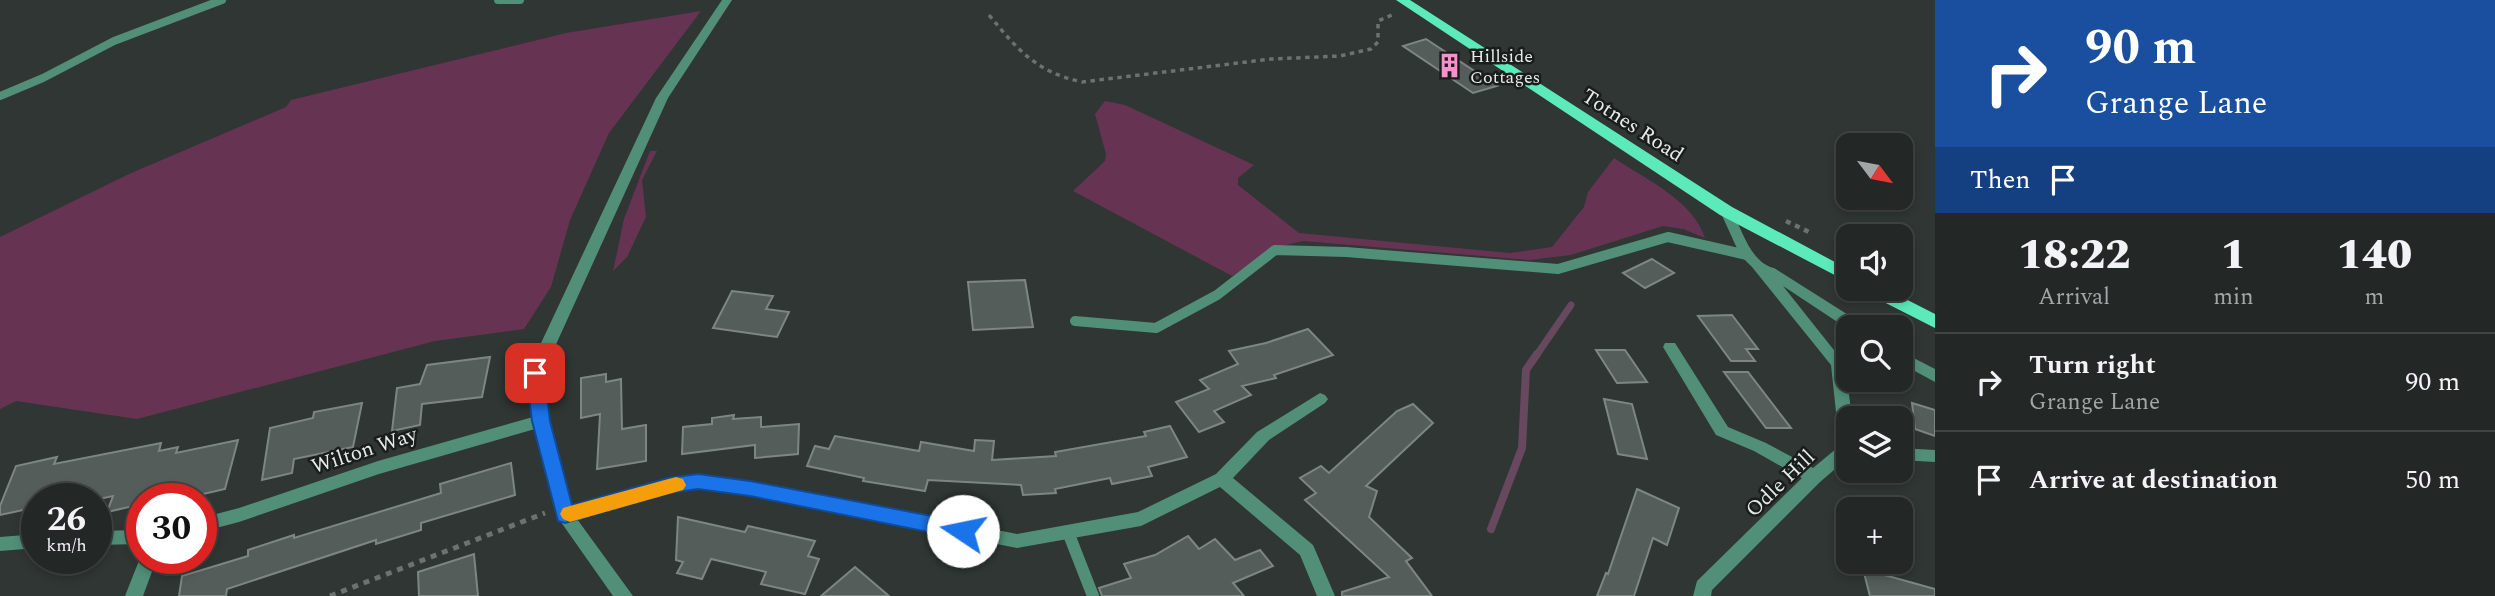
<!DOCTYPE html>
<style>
body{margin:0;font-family:Spectral,serif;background:#2f3432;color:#f1f3f6;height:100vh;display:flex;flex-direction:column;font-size:26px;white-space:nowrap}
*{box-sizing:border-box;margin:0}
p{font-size:23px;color:#a3a6a7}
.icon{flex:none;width:38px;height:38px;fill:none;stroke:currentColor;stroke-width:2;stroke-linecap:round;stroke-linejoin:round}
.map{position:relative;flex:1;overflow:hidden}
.sheet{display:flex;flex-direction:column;background:#232826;width:560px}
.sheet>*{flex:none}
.hud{background:#1a4fa0;color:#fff;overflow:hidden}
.needle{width:46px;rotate:122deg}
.tools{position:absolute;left:1836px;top:133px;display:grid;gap:14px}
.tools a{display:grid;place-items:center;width:77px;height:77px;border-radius:14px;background:#232826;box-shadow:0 4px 10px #0003,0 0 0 2px #404443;font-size:35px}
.speed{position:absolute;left:21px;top:483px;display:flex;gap:14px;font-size:35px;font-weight:700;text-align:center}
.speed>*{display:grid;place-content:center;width:91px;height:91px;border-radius:50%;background:#232826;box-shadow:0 4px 10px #0003,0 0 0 2px #404443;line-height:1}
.speed small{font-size:18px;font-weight:400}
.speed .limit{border:10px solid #d22;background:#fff;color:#111}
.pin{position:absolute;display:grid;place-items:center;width:60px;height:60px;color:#fff;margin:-30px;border-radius:14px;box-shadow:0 4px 10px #0006}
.me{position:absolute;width:77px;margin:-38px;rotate:281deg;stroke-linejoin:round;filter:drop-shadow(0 0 5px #0008)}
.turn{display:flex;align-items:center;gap:24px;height:147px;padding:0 35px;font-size:32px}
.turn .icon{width:91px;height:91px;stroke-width:2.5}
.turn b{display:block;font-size:49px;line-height:60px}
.then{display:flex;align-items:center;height:66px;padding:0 35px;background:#0003;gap:14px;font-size:26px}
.eta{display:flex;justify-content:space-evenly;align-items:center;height:119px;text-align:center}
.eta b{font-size:42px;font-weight:800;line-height:49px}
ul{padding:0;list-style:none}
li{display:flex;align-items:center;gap:21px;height:98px;padding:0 35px;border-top:2px solid #404443}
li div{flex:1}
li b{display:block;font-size:26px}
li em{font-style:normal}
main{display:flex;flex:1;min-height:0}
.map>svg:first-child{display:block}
.green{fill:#663452}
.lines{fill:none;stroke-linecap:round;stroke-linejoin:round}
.stream-far1{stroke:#67485e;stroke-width:7}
.stream{stroke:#67485e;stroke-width:8}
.building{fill:#555d5a;stroke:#7d8682;stroke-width:2}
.path-far2{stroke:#6b726f;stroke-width:3.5;stroke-dasharray:4.5 4.5;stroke-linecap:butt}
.path-far1{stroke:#6b726f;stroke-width:4.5;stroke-dasharray:5 5;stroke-linecap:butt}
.path{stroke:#6b726f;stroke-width:5;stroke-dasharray:6 6;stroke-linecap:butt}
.lane-far2{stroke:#518f78;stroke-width:8}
.lane-far1{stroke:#518f78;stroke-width:10}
.lane{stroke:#518f78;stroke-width:12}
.street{fill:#518f78;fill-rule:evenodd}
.primary{fill:#5ceabb;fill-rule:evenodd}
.route{fill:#1a73e8;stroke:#114b97;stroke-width:2}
.slow{fill:#f59e0b}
.labels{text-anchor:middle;stroke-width:5;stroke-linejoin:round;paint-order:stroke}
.far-poi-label{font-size:18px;fill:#e6ebe9;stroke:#191d1b;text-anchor:start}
.street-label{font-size:21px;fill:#e6ebe9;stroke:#191d1b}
</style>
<main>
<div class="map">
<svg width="1935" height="596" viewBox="0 0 1935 596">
<rect width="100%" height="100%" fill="#2f3633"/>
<g class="green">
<path d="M701,11L609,133L570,220L551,287L524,329L435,341L137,419L16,401L0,409V237L129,174L286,107L291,100L566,33Z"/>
<path d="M1105,101L1125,105L1254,165L1238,178V185L1299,233L1510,253L1552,247L1584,207L1588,192L1614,158C1645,179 1693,200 1705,238L1683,229L1663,226L1571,255L1529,260L1303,241L1278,247L1232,276L1073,191L1105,161L1106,154L1095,114Z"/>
<path d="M650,151H657L642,180L646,217L627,257L613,271L624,219Z"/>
</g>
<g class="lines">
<path class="stream-far1" d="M1536,356L1571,305"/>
<path class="stream" d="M1491,529L1522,448L1526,370L1537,354"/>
</g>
<g class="building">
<path d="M1426,39L1497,86L1473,93L1403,46Z"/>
<path d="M1652,259L1674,273L1645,288L1623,273Z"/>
<path d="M1025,280L1033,327L973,330L968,282Z"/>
<path d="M732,291L773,296L766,309L789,312L777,337L713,328Z"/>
<path d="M1732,315L1758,349H1746L1755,361H1731L1698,316Z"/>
<path d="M1308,329L1333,355L1274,375L1276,378L1242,386L1251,395L1214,411L1224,422L1199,432L1176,402L1209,389L1200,380L1238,364L1229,351L1266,343Z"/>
<path d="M1596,350H1625L1647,382L1617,383Z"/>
<path d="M490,357L482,397L422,404L420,425L392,431L397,388L420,384L427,365Z"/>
<path d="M1724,372H1748L1791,428H1766Z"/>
<path d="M606,374V382L621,379L622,429L646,425V461L597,469L600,414L581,418V378Z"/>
<path d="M1604,399L1632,404L1647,459L1618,454Z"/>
<path d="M362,403L353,447L294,459L292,473L262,480L270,428L313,418L314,412Z"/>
<path d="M1912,403L1935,410V436L1915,429Z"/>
<path d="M1413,404L1433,423L1366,486L1377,491L1369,517L1412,558L1406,561L1432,596H1342V592L1389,577L1305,500L1316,493L1300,478L1321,466L1329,473L1397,411Z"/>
<path d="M734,415L733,419L761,417V427L799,424L798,454L755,458V445L682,454L683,427L712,424V418Z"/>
<path d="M1170,426L1187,457L1148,467L1152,476L1112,484L1110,478L1055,489L1056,493L1023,495L1021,485L928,480L925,491L863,481L864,478L807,466L815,446L829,449L835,436L919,451L921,442L974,451L975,440L994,441L992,460L1056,456L1055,452L1146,436L1144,432Z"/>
<path d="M238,440L225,489L182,499H142V504L107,512L113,496L99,499H37V507L0,515V506L16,466L57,457L54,464L161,443L159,451L178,447L176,453Z"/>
<path d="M511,463L515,495L421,523V530L376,544V540L227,589L226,596H179L182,576L248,556V550L294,535V538L441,493L440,484Z"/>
<path d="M1637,489L1679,508L1667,545L1653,538L1634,596H1597L1606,573L1608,574Z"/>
<path d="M678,517L745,532L748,526L815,541L808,556L819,559L805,594L761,584L766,572L711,559L702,579L677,573L683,562L676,560Z"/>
<path d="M1188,536L1199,549L1215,539L1235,560L1260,550L1273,566L1233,583L1244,596H1102L1099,588L1131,578L1124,564L1155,555Z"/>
<path d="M474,554L478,596H419L418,572Z"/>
<path d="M855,567L889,596H821Z"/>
<path d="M1863,569L1935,589V596H1870Z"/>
</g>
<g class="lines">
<path class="path-far2" d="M989,15C1018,50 1036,72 1082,82L1271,59L1340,56L1371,49L1378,42V21L1394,14"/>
<path class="path-far1" d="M1786,221L1809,232"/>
<path class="path" d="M330,596L545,513"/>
<g class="lane-far2">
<path d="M498,0H520"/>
<path d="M0,96L43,78L114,41L222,0"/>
</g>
<path class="lane-far1" d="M1075,321L1156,328L1217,295L1275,250L1346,252L1558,269L1668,237L1747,255"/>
<path class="lane" d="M1068,532L1093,596"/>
<g class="street">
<path d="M722,0H732L668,98L543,373L549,421L571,506L668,479L698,475L750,481L1017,534L1138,512L1216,474L1257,432L1320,393L1325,395L1328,399L1325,403L1269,440L1233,478L1313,545L1335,596H1317L1300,555L1220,487L1141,526L1017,548L750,495L698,489L668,493L577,519L633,596H613L556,515L535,429L379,474L239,522L201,532V518L239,508L378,461L533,417L527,373L656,98Z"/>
<path d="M1726,207L1732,211C1742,230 1751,263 1774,268L1861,323L1863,327L1848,329L1783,286L1845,364L1852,418H1848V458L1820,482L1712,590L1711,596H1693L1697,581L1802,478L1754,451L1716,435L1663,347L1665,343H1675L1728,427L1766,443L1813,468L1837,448L1836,412L1831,365L1752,267L1740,255L1720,211Z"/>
<path d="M1900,351L1935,369V382L1900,363Z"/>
<path d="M1900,448L1935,450V462L1900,460Z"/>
<path d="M142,530V544L96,545V531Z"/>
<path d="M37,534V548L0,551V537Z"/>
<path d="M142,553V558H157L143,596H125Z"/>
</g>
<g class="primary">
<path d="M1396,0H1410L1732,207L1848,269V282L1720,215Z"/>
<path d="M1863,289H1886L1935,314V328L1866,293Z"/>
</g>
</g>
<path class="route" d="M535,367L544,373L550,421L572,505L668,478L698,474L750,481L963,522L970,525L973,531L970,536L963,539L750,496L698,489L668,493L565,523L558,521L532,421L526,373Z"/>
<path class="slow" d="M676,477L683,479L686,485L683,490L570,522L563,519L560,514L563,508L570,506Z"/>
<defs>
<symbol id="building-bare" viewBox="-9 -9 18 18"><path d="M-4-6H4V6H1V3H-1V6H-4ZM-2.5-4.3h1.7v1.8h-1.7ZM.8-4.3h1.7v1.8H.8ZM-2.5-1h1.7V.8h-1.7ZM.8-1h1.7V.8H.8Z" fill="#f790ce" stroke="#191d1b" stroke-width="2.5" paint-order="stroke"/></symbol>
</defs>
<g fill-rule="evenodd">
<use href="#building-bare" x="1432" y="48" width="35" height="35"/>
</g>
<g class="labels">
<g class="far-poi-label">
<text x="1470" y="62">Hillside<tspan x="1470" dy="21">Cottages</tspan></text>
</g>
<g class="street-label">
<text transform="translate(1633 125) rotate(33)" y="7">Totnes Road</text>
<text transform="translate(364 450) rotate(-18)" y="7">Wilton Way</text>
<text transform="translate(1780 483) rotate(-44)" y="7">Odle Hill</text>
</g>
</g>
</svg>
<div class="tools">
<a><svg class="needle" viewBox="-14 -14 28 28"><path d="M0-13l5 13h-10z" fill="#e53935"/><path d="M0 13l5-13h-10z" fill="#a3a6a7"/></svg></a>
<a><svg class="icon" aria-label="sound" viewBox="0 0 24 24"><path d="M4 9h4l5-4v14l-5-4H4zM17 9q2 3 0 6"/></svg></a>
<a><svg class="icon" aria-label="search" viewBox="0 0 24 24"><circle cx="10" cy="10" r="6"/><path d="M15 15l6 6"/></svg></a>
<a><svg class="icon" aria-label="layers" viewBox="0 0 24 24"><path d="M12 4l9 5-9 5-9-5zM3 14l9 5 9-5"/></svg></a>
<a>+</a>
</div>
<div class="speed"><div>26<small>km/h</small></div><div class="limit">30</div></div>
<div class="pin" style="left:535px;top:373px;background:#d93025"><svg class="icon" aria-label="arrive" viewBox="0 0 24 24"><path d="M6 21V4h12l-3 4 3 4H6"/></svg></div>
<svg class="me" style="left:963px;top:531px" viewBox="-20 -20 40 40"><circle r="19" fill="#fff"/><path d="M0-13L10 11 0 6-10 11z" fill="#1a73e8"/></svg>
</div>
<section class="sheet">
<div class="hud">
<div class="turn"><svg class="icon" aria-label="right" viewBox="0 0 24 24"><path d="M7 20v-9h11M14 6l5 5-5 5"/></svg><div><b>90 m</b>Grange Lane</div></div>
<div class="then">Then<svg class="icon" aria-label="arrive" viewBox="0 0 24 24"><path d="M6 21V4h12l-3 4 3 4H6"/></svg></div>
</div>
<div class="eta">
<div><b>18:22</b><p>Arrival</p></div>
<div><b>1</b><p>min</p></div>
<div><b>140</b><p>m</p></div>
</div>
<ul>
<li><svg class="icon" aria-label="right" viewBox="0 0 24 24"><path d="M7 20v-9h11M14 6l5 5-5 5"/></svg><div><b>Turn right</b><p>Grange Lane</p></div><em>90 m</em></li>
<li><svg class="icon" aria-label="arrive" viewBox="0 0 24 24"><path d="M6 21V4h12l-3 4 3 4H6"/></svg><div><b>Arrive at destination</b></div><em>50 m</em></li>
</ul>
</section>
</main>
